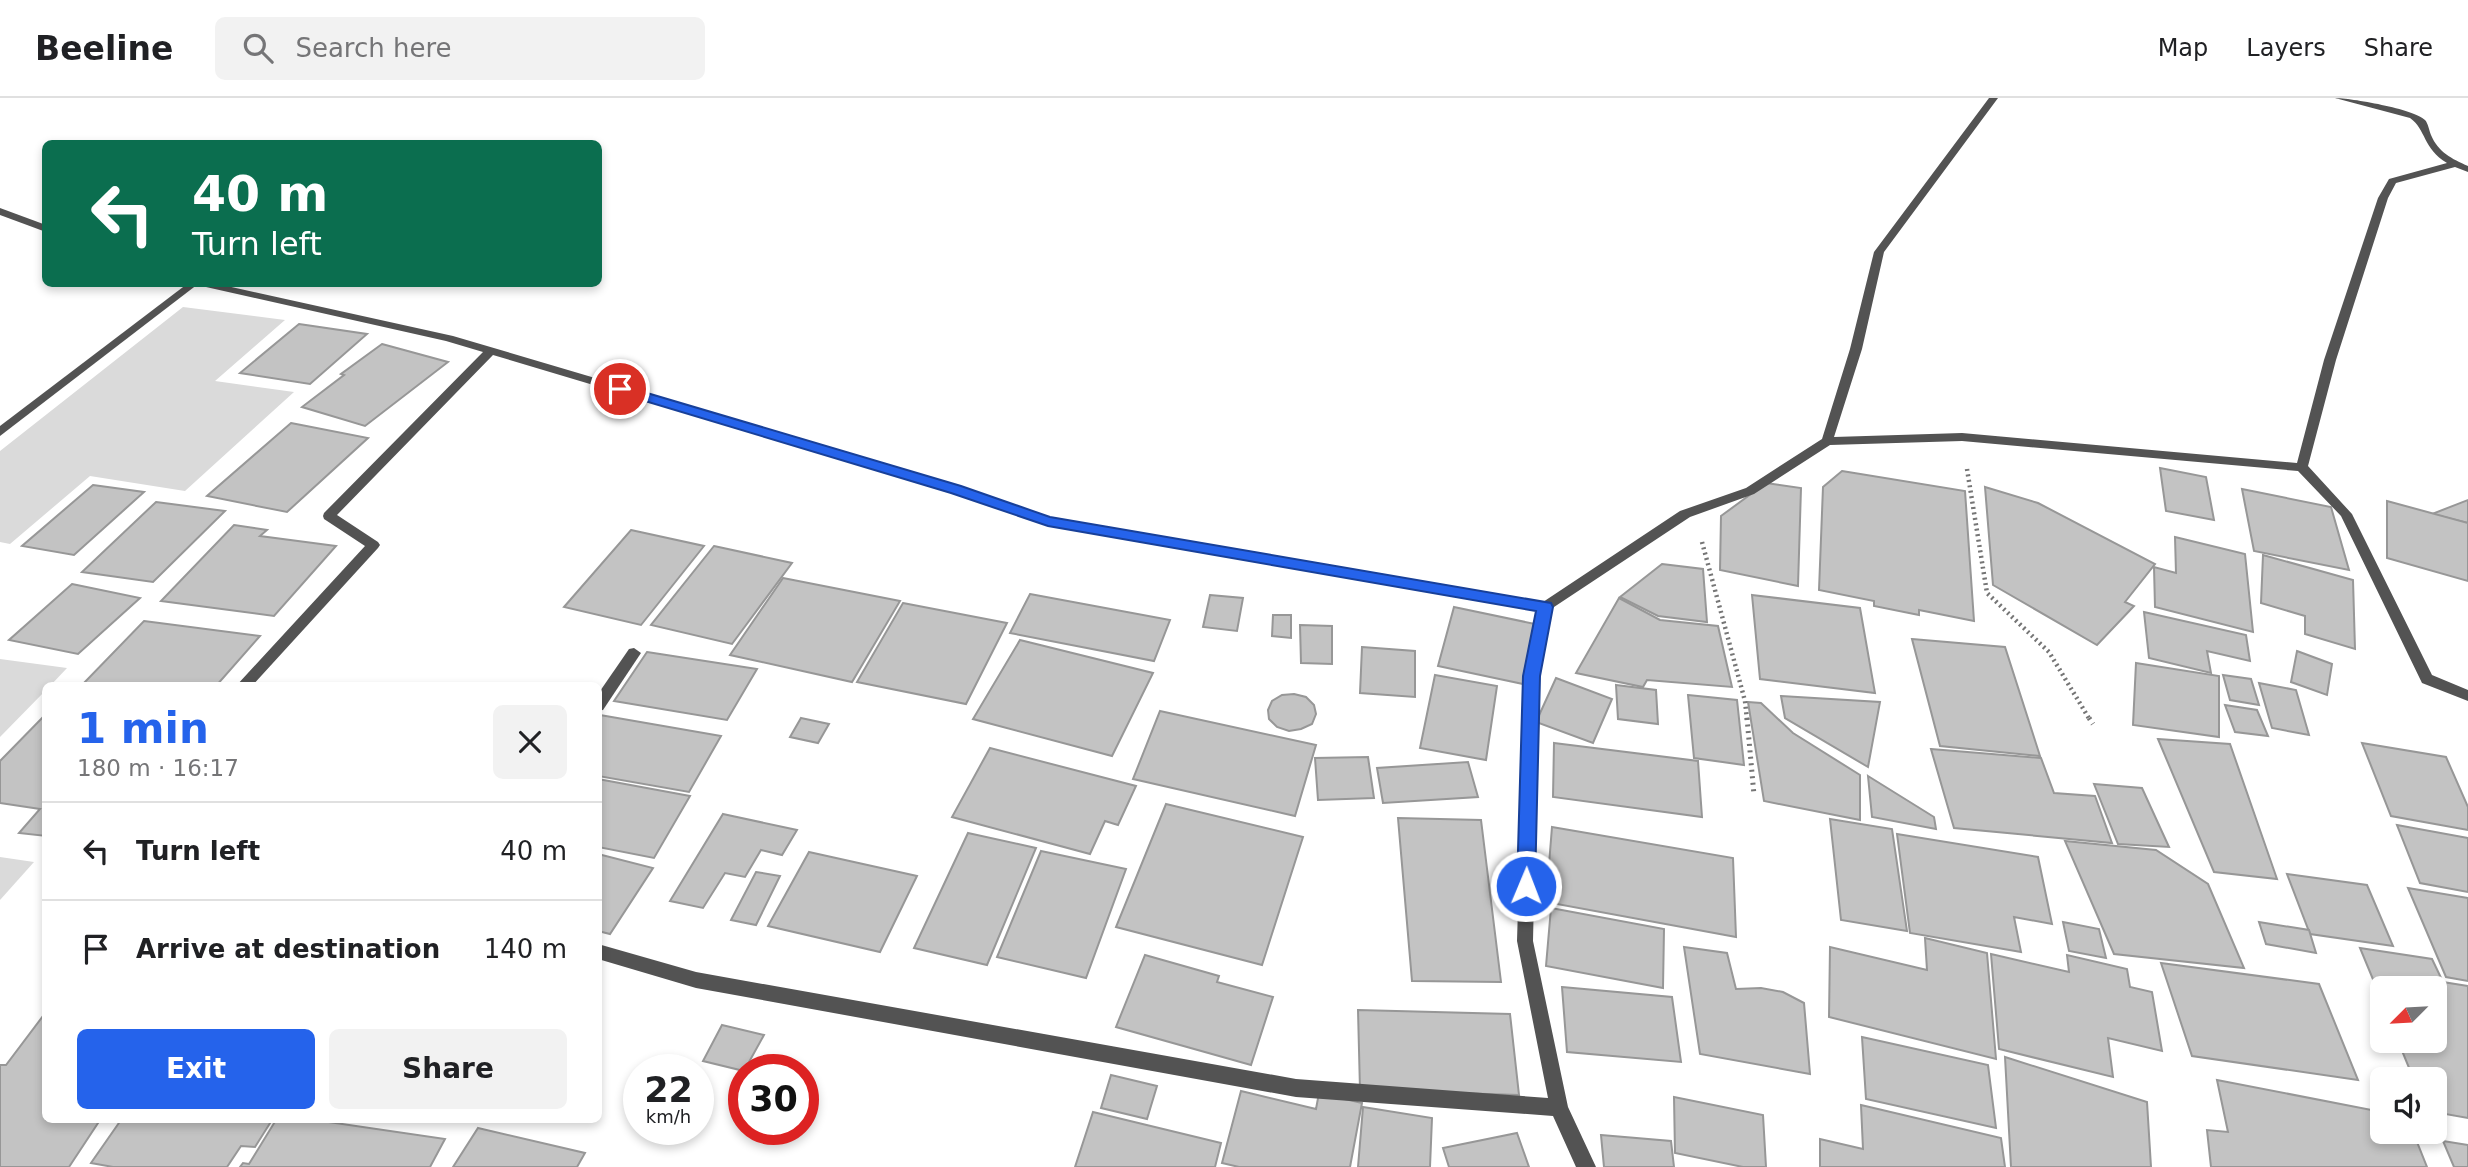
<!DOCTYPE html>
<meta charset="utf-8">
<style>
body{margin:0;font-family:"DejaVu Sans",sans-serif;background:#f2f2f2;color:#202124;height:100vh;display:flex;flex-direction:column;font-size:26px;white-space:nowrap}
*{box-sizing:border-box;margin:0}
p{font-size:23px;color:#757577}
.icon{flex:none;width:38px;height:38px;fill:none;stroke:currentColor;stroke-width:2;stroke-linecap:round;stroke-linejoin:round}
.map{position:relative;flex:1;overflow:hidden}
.sheet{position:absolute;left:42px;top:584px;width:560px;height:441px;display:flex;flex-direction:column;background:#fff;border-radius:10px;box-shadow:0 4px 10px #0003}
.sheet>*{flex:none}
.hud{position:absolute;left:42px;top:42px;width:560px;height:147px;border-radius:10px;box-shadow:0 4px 10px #0003;background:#0b6e4f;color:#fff;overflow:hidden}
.needle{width:46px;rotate:246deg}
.controls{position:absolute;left:2370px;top:878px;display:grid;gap:14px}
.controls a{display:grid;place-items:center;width:77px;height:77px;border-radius:10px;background:#fff;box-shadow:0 4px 10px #0003;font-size:35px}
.speed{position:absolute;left:623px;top:956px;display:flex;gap:14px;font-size:35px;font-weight:700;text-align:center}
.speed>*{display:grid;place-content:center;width:91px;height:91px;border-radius:50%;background:#fff;box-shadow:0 4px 10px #0003;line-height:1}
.speed small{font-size:18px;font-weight:400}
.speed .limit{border:10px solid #d22;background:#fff;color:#111}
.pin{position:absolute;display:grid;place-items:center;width:60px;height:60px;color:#fff;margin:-30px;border:4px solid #fff;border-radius:50%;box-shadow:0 2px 7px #0007}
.me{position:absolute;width:77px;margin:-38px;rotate:1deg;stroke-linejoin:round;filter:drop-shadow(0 0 5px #0008)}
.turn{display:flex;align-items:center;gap:24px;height:147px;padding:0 35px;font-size:32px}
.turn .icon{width:91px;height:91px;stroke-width:2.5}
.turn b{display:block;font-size:49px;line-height:60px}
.round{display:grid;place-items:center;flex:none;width:74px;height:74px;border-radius:10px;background:#f2f2f2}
.overview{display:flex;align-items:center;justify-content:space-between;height:119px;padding:0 35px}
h1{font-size:42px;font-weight:800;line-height:52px;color:#2563eb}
.action{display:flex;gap:14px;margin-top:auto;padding:14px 35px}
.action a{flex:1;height:80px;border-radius:10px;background:#2563eb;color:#fff;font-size:28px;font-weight:800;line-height:80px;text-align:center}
.action a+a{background:#f2f2f2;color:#202124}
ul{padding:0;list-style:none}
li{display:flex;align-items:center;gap:21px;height:98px;padding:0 35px;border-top:2px solid #e0e0e0}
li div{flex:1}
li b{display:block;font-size:26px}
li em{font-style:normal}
header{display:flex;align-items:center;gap:42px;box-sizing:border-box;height:98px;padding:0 35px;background:#fff;border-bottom:2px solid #e0e0e0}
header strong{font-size:33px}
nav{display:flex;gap:38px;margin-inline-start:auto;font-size:24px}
.search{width:490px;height:63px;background:#f2f2f2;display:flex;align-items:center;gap:18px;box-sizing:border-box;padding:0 24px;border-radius:10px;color:#757577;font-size:26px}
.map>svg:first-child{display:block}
.green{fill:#dadada}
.building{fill:#c3c3c3;stroke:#979797;stroke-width:2}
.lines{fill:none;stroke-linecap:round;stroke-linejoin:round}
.path-far1{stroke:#757575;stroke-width:4.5;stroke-dasharray:2 3.5;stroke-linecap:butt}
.path{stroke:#757575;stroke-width:5;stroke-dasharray:2 4.5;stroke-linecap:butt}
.minor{fill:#535353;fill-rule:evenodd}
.route{fill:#2563eb;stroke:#184099;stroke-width:2}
</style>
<header>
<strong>Beeline</strong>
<div class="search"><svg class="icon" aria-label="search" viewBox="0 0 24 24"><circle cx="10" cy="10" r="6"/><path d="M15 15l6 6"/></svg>Search here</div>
<nav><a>Map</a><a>Layers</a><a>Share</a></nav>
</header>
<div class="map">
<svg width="2468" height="1069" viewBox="0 0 2468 1069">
<rect width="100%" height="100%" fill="#fff"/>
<g class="green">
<path d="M183,209L285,222L215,283L294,294L185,393L90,378L10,446L0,444V353Z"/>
<path d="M0,561L67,570L50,588H46L45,593L0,639Z"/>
<path d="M0,759L34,764L0,802Z"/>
</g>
<g class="building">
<path d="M299,226L367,236L310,286L240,275Z"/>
<path d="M382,246L448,264L365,328L302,309L344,277L341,276Z"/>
<path d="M291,325L368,340L287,414L207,398Z"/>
<path d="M2160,370L2206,379L2214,422L2166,413Z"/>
<path d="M1842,373L1965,393L1974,523L1919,512V517L1874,508V503L1819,492L1823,389Z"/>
<path d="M1766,385L1801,390L1798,488L1720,472L1721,418Z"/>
<path d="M93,387L144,394L74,457L22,448Z"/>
<path d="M1985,389L2038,405L2155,466L2125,504L2134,508L2097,547L1993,487Z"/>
<path d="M2242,391L2331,409L2349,472L2254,453Z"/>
<path d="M2468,402V425L2432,416Z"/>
<path d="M2387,403L2468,425V483L2387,460Z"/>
<path d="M156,404L225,413L153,484L82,474Z"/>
<path d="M234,427L267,432L260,438L336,448L274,518L161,503Z"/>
<path d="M631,432L704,448L641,527L564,509Z"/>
<path d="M2175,439L2245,456L2253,534L2155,509L2154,469L2176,475Z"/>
<path d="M714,448L792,465L732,546L651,527Z"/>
<path d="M2263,457L2353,482L2355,551L2305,536V518L2261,505Z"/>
<path d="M1662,466L1703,471L1707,524L1658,518L1620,499Z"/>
<path d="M783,480L900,503L852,584L730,557Z"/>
<path d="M72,486L140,500L78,556L9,542Z"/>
<path d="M1030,496L1170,522L1154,563L1010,535Z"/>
<path d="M1210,497L1243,500L1237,533L1203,529Z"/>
<path d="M1752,497L1860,510L1875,595L1760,581Z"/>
<path d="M1619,500L1660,522L1718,528L1732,589L1647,582L1643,589L1576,575Z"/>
<path d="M903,505L1007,525L966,606L857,584Z"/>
<path d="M1454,509L1535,526L1523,586L1438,568Z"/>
<path d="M2144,514L2246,537L2250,563L2207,553L2211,575L2149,560Z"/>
<path d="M1273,517H1291V540L1272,538Z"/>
<path d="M144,523L260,538L216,588H81Z"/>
<path d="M1300,527L1332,528V566L1301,565Z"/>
<path d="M1912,541L2005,549L2040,658L1940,648Z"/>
<path d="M1020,542L1153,575L1112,658L973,621Z"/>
<path d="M1362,549L1415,553V599L1360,595Z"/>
<path d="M2297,553L2332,566L2327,597L2291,584Z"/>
<path d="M647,554L757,571L727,622L614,603Z"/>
<path d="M2136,565L2219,578V639L2133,627Z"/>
<path d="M1435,577L1497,588L1486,662L1420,650Z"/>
<path d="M2223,577L2251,581L2259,607L2230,602Z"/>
<path d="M1556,580L1612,601L1593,645L1536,624Z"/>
<path d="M2259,585L2296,592L2309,637L2272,630Z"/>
<path d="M1616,587L1656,592L1658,626L1618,621Z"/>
<path d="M1294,596L1306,599L1314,607L1316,616L1312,626L1301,631L1289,633L1277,629L1269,621L1268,612L1272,603L1282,597Z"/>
<path d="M1688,597L1737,602L1744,667L1694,660Z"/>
<path d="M1781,598L1880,604L1868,669L1785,620Z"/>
<path d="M1748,604L1761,605L1793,635L1860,677V722L1764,703Z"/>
<path d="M2225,607L2257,612L2268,638L2235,634Z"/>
<path d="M1160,613L1316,647L1295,718L1133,681Z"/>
<path d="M46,616V738L19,735L40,711L0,705V663Z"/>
<path d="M600,617L721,638L689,694L598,678Z"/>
<path d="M801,620L829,626L818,645L790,639Z"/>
<path d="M2158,641L2230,646L2277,781L2214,774Z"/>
<path d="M1554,645L1698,663L1702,719L1553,699Z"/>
<path d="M2362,645L2446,659L2468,709V732L2391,718Z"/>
<path d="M990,650L1136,688L1118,727L1105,723L1090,756L952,719Z"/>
<path d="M1931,651L2041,660L2054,695L2095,698L2112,745L1954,730Z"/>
<path d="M1368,659L1374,700L1318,702L1315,660Z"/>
<path d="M1468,664L1478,699L1383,705L1377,670Z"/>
<path d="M1868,678L1934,719L1936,731L1872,719Z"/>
<path d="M598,681L690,698L654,760L598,749Z"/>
<path d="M2094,686L2142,690L2169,749L2118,746Z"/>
<path d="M1166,706L1303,739L1262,867L1116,829Z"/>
<path d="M723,716L797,732L782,757L761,752L745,779L725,775L703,810L670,803Z"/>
<path d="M1398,720L1481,722L1501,884L1412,883Z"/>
<path d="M1830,721L1892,731L1907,833L1841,822Z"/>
<path d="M2397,727L2468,740V794L2420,785Z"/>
<path d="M1552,729L1733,760L1736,839L1546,804Z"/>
<path d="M968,735L1036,750L987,867L914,850Z"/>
<path d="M1897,736L2038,759L2052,826L2014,819L2021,854L1910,835Z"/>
<path d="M2065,743L2156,752L2208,786L2244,870L2114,856Z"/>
<path d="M1041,753L1126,771L1086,880L997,859Z"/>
<path d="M809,754L917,778L880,854L768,828Z"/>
<path d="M598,756L653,770L610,836L598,833Z"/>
<path d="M756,774L780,778L756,827L731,822Z"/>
<path d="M2287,776L2367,787L2393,848L2310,836Z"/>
<path d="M2408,790L2468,800V883L2446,879Z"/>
<path d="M1551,810L1664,831L1663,890L1546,868Z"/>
<path d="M2063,824L2099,831L2106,860L2069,853Z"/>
<path d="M2259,824L2309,832L2316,855L2266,846Z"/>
<path d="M1925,840L1987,855L1996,961L1829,919L1830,849L1927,872Z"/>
<path d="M1684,849L1727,855L1736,891L1761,890L1783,894L1804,905L1810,976L1700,956Z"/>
<path d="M2360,850L2432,861L2443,884L2468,888V1020L2434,1014V982H2414L2398,943H2434V891H2382V903Z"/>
<path d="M1991,856L2069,874L2067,857L2127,871L2130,889L2152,894L2162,953L2108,940L2113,979L1999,951Z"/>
<path d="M1145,857L1219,878L1217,884L1273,899L1251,967L1116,929Z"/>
<path d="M2161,865L2319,886L2358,982L2192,958Z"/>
<path d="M1562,889L1672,899L1681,964L1567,954Z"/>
<path d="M1358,912L1510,916L1519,997L1360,992Z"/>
<path d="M46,914V1022H100L69,1069H0V967H6Z"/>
<path d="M722,927L764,937L744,973L703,963Z"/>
<path d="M1862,939L1988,967L1996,1030L1866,1001Z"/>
<path d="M2005,959L2147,1004L2151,1069H2011Z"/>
<path d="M1111,977L1157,988L1147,1021L1101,1010Z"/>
<path d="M2217,982L2382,1014V1034H2413L2427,1069H2211L2207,1032L2228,1034Z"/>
<path d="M1241,993L1316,1011L1319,995L1362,1005L1350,1069H1239L1222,1065Z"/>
<path d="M1674,999L1763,1017L1766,1069H1743L1675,1055Z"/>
<path d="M1861,1007L2001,1040L2005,1069H1820V1041L1863,1051Z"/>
<path d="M1363,1009L1432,1020L1430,1069H1358Z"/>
<path d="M1093,1014L1221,1045L1215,1069H1075Z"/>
<path d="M121,1022H272L255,1049L241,1048L227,1069H113L91,1065Z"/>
<path d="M276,1022H315L445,1041L430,1069H240L243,1065L249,1066Z"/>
<path d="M478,1030L585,1055L577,1069H453Z"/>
<path d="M1517,1035L1529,1069H1449L1443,1050Z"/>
<path d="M1601,1037L1671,1043L1674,1069H1604Z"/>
<path d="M2443,1043L2468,1047V1069H2454Z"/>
</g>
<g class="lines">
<g class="path-far1">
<path d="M1967,371L1987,495L2049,554L2090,622"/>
<path d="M1702,444L1745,603L1747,622"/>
</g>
<g class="path">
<path d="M1747,620L1754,697"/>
<path d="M2089,620L2093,626"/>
</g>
<g class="minor">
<path d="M1989,0H1998L1884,154L1862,251L1834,339L1962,335L2297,365L2324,262L2378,100L2389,81L2447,65C2423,51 2426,31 2410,20L2335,0C2350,0 2415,11 2425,22C2428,25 2429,32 2431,37C2438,54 2452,61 2468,68V74L2455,69L2396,85L2388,100L2336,262L2308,368L2352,416L2432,577L2468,592V603L2422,585L2341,418L2298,373L1962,343L1830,347L1754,396L1690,419L1551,511L1539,578L1533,843L1568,1009L1596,1069H1576L1553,1018L1296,999L696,890L598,861V846L696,874L1296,981L1548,1000L1517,843L1525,578L1537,513L1048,427L952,394L493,257L337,417L378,444L380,447L378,450L252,588H236L365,448L324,421L323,418L324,415L483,254L446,243L206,189L201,186H218L453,238L960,388L1050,419L1543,504L1680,413L1746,390L1822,341L1850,251L1874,154Z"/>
<path d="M0,110L46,127V134L0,117Z"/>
<path d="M187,186H198L0,338V328Z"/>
<path d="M634,550L641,555L603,612L598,613V596L629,551Z"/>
</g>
</g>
<path class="route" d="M620,287L961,388L1050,419L1551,505L1553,509L1540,578L1535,788L1533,793L1526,796L1520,793L1517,788L1523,578L1536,513L1048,428L951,395L615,294V288Z"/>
</svg>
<div class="controls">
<a><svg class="needle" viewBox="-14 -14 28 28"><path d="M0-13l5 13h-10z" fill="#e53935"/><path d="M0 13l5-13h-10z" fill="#757577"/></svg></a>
<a><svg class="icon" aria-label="sound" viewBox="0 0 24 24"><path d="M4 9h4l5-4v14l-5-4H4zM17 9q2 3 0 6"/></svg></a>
</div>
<div class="speed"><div>22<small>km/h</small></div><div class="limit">30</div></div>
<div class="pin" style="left:620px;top:291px;background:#d93025"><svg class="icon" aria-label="arrive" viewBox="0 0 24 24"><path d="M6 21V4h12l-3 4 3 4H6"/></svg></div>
<svg class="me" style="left:1526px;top:788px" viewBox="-20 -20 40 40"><circle r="17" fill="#2563eb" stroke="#fff" stroke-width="3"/><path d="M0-11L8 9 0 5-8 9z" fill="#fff"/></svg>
<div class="hud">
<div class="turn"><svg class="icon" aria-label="left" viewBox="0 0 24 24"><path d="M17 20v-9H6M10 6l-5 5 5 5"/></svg><div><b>40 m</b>Turn left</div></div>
</div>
<section class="sheet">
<div class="overview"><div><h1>1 min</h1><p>180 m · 16:17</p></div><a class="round"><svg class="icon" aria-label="close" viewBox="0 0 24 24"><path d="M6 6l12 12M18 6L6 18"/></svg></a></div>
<ul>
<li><svg class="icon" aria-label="left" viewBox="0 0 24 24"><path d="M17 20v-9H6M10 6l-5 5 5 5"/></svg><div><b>Turn left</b></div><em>40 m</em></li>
<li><svg class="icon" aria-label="arrive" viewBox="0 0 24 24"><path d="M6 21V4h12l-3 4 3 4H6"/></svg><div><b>Arrive at destination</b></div><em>140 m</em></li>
</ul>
<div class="action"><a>Exit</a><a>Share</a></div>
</section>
</div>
